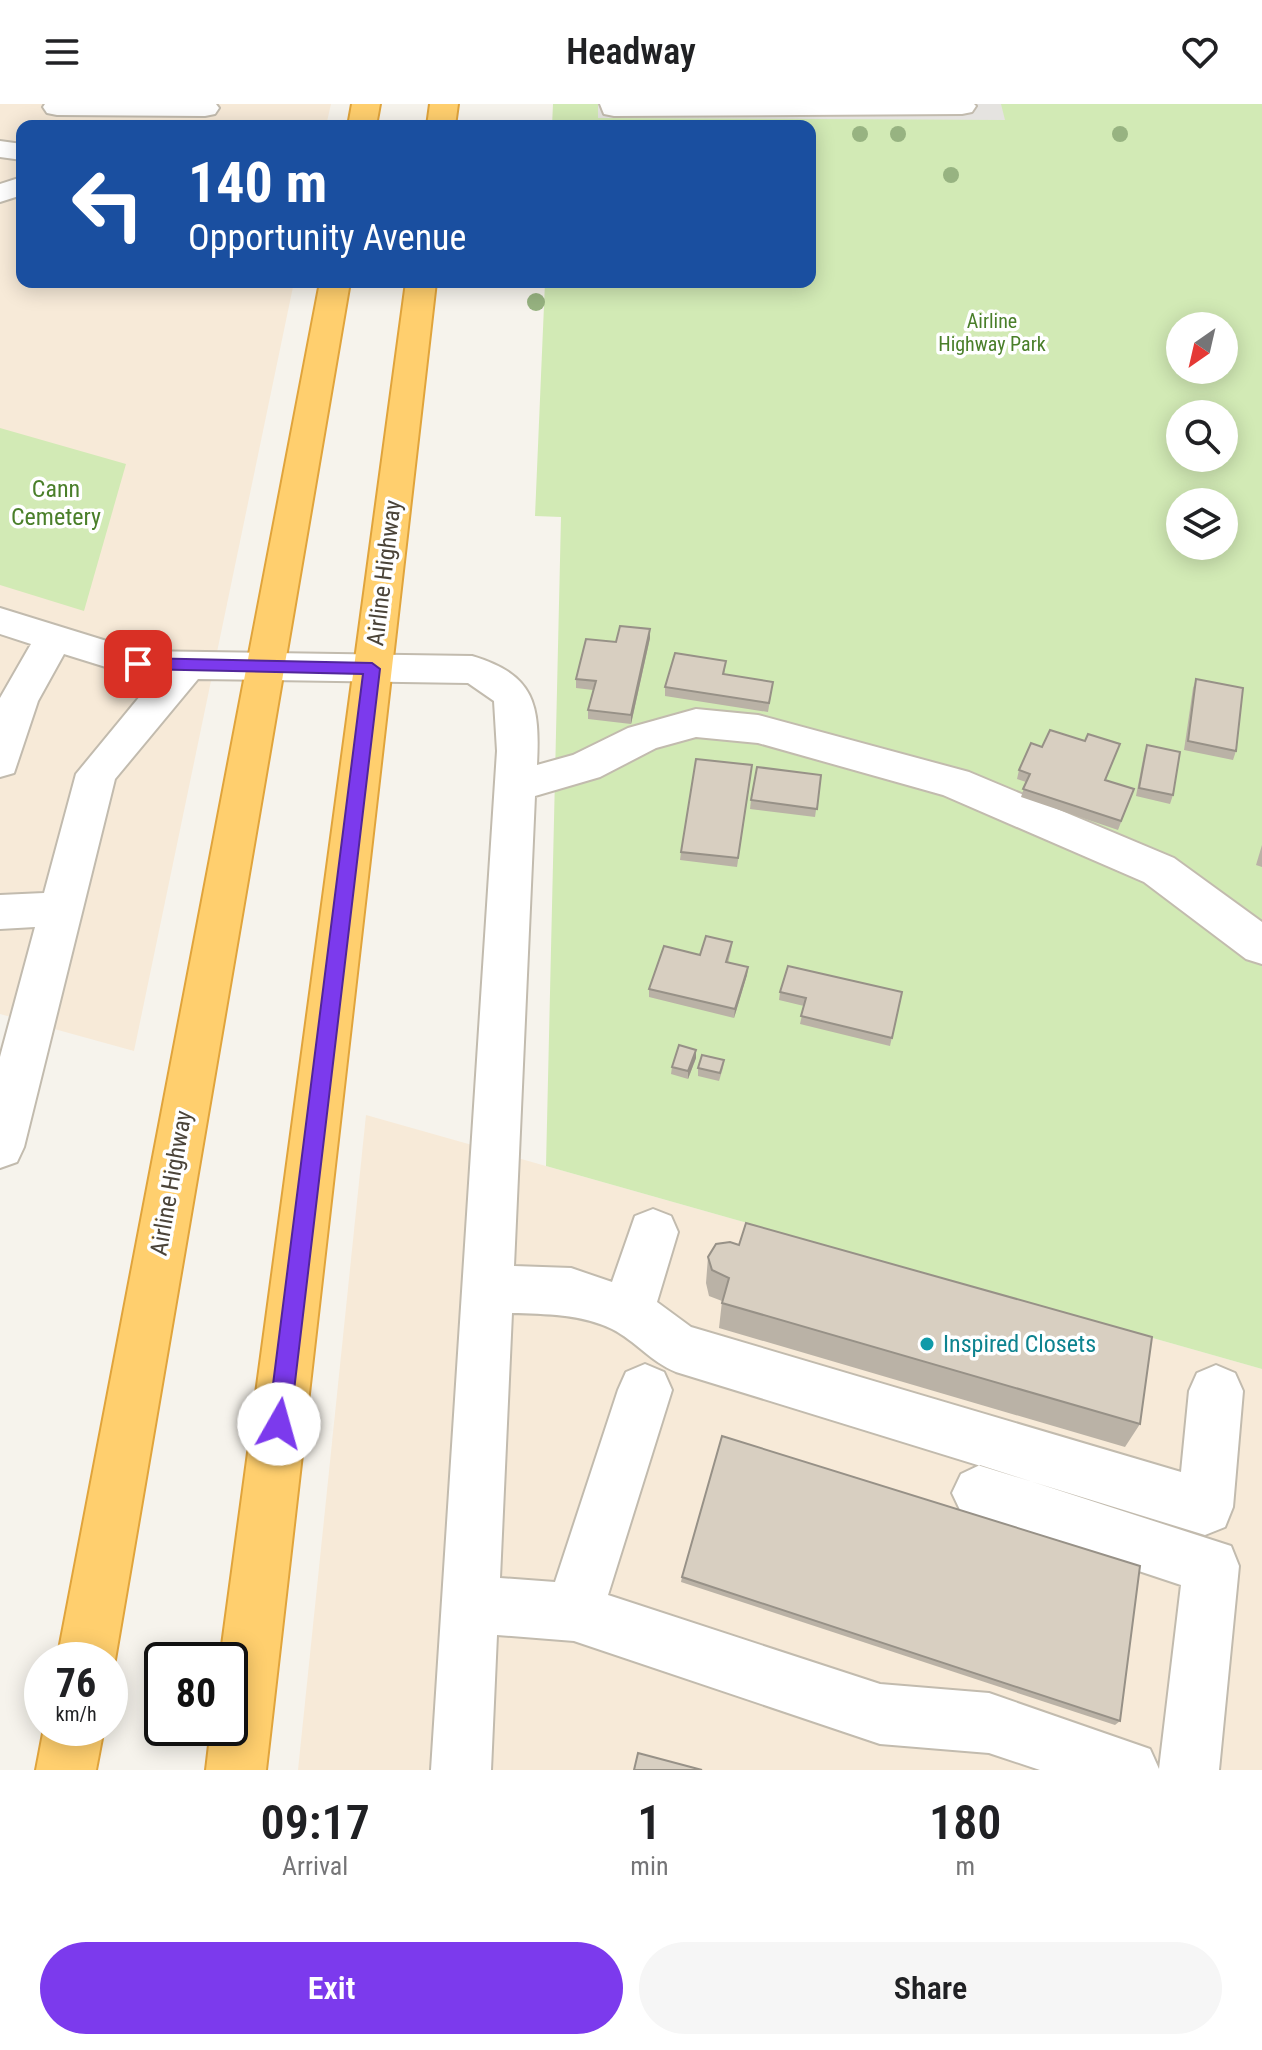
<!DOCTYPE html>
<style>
body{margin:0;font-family:"Roboto Condensed",sans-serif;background:#f6f6f6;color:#202124;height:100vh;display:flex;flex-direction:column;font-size:30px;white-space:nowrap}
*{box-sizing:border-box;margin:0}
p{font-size:26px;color:#757577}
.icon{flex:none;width:44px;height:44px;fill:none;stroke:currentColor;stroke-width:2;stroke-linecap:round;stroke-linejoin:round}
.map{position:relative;height:1666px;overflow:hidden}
.side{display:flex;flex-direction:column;background:#fff;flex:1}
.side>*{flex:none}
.guide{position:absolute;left:16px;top:16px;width:800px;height:168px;border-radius:16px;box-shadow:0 4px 20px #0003;background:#1a4fa0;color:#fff;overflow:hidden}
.needle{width:52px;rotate:214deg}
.tools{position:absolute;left:1166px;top:208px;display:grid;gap:16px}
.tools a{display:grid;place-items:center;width:72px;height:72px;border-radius:50%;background:#fff;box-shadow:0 4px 20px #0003;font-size:40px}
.speed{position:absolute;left:24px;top:1538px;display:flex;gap:16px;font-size:40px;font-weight:700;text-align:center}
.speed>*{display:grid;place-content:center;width:104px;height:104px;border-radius:50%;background:#fff;box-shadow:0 4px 20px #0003;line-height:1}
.speed small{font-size:20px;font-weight:400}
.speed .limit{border:4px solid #111;border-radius:12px;background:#fff;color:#111}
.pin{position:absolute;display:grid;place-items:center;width:68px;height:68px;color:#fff;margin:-34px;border-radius:16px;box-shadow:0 4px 12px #0006}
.me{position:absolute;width:88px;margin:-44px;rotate:7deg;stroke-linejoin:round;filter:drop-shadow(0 0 6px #0008)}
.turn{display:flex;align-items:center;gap:28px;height:168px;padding:0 40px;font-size:36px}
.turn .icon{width:104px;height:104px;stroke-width:2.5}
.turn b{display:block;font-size:56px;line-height:68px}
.eta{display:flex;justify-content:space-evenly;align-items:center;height:136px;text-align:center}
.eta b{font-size:48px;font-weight:600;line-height:56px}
.button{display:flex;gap:16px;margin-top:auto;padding:16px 40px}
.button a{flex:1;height:92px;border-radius:48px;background:#7c3aed;color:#fff;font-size:32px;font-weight:600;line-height:92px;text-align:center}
.button a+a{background:#f6f6f6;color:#202124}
header{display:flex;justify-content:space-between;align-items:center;height:104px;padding:0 40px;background:#fff;font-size:36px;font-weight:600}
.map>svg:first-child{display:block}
.commercial{fill:#f7ead8}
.green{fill:#d2eab5;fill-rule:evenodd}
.parking{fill:#e5e3e0}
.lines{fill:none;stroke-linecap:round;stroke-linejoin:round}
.minor-casing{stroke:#c2bbae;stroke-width:4}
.highway-casing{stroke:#e0a43c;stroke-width:4}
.minor{fill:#fff;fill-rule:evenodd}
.highway{fill:#ffcf6e;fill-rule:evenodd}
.tree{fill:#97b381}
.wall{fill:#bab2a6}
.shaded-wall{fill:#979187}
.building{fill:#d8cfc1;stroke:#979187;stroke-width:2}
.route{fill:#7c3aed;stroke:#51269a;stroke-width:2}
.culture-dot{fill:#0f9aa8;stroke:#fff;stroke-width:3}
.labels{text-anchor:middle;stroke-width:7;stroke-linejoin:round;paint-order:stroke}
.far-park-label{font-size:20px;fill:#4a7f2a;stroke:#fff}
.park-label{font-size:24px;fill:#4a7f2a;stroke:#fff}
.street-label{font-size:24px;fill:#4b4439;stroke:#fff}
.culture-label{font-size:24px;fill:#0d838f;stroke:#fff;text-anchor:start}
</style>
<header><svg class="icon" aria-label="menu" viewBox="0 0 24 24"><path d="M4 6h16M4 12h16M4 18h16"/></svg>Headway<svg class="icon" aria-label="heart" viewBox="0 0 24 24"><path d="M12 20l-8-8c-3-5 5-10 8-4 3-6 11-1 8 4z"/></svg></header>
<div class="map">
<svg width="1262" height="1666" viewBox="0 0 1262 1666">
<rect width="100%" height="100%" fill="#f6f3ec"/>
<g class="commercial">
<path d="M0,0H331L326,22H22V178H294L134,947L0,910Z"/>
<path d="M366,1011L1262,1265V1666H298Z"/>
</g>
<g class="green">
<path d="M553,0H1262V1265L546,1062L561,413L535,412L545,178H810V22H552ZM1180,222H1224V266H1180ZM1180,310H1224V354H1180ZM1180,398H1224V442H1180Z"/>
<path d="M0,324L126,360L84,507L0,481Z"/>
</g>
<path class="parking" d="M598,0H1001L1005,16L598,14Z"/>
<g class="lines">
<defs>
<g id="minor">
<path d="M45,0H216L219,4L215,10L205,12L57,11L47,9L43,3Z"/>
<path d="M600,0H974L976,2L972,8L962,10L614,12L604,10Z"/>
<path d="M0,37L22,40V56L0,53Z"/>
<path d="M22,73V91L0,98V80Z"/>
<path d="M0,504L139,547L472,552C535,571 540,600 537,661L573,651L628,624L696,605L758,611L969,668L1174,754L1262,818V860L1246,855L1144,778L943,691L758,639L696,633L656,644L600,673L535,692L514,1162L571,1164L612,1178L635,1112L653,1105L671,1112L678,1128L657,1198L691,1223L1181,1368L1189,1287L1197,1269L1216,1261L1235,1269L1243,1287L1233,1403L1225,1423L1205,1431L676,1268C651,1258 636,1237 612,1225C581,1210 546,1210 512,1209L500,1474L555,1478L618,1286L626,1268L645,1260L664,1268L672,1286L608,1491L880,1580L989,1589L1150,1645L1159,1665L1181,1481L961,1408L952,1389L961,1370L980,1361L1231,1442L1239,1462L1219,1666H1040L989,1649L880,1640L574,1537L497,1531L491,1666H431L497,647L494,597L468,579L198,575L115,675L24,1043L17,1058L0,1064V953L35,823L0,825V791L44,789L76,670L155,574L138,573L64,550L38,597L14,669L0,673V594L31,540L0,530Z"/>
</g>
<g id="highway">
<path d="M352,0H380L376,22H348Z"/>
<path d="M430,0H458L455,22H427Z"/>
<path d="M320,178H350L115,1556L110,1569V1556H57Z"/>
<path d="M406,178H436L266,1666H206L211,1624H230V1556H220Z"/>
<path d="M44,1624H104L96,1666H36Z"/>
</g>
</defs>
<use href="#minor" class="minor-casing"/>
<use href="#highway" class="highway-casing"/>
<use href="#minor" class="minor"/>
<use href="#highway" class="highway"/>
</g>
<g class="tree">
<circle cx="860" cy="30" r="8"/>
<circle cx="898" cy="30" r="8"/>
<circle cx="1120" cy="30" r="8"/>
<circle cx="951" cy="71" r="8"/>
<circle cx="536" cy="198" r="9"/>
</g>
<g class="wall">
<path d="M650,534L631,620L588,615V606L593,586L576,584V575L616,538Z"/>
<path d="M726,557L724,571L773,578L768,608L665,592V583Z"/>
<path d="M1196,575L1236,647L1233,656L1184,646L1193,584Z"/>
<path d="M1147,641L1173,691L1170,700L1136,692L1144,650Z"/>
<path d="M1019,666L1106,676L1134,685L1118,726L1021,693L1026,678L1017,675Z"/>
<path d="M751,670L737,763L680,756L681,748Z"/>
<path d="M821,671L815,713L750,705L751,696Z"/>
<path d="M1262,741V763L1256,761Z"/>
<path d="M732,838L731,847L728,859L748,863L747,871L734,914L649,893V885L700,851Z"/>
<path d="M780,888H902L890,942L800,920L804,902L779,896Z"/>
<path d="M696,954L688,975L671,970L672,963Z"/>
<path d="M724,956L723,964L719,977L698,972V964Z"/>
<path d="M708,1153L1140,1320L1125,1343L719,1224L722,1197L709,1192L706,1179Z"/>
<path d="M682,1473L1120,1617L1115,1621L681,1478Z"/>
</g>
<g class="shaded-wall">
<path d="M650,525V534L631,620V611Z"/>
<path d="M748,863L747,871L734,914L735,905Z"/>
<path d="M696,946V954L688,975V967Z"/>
</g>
<g class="building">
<path d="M620,522L650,525L631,611L588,606L596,577L576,575L586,535L616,538Z"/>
<path d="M675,549L726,557L723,570L773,578L769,599L665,583Z"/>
<path d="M1196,575L1243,584L1236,647L1188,637Z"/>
<path d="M1050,626L1085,637L1088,630L1120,640L1105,676L1134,685L1121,717L1023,685L1030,670L1019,666L1031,639L1042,643Z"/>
<path d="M1147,641L1180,648L1173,691L1139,684Z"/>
<path d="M696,655L752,661L738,754L681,748Z"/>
<path d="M757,663L821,671L817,705L751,696Z"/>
<path d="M706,832L732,838L726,858L748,863L735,905L649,885L664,842L700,851Z"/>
<path d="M788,862L902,888L892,934L801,912L806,894L780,888Z"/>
<path d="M679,941L696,946L688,967L672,963Z"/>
<path d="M702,951L724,956L720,969L698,964Z"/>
<path d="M746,1119L1152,1233L1140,1320L722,1199L729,1174L712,1166L708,1153L716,1140L730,1138L739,1141Z"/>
<path d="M722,1332L1140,1462L1120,1617L682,1473Z"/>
<path d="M638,1649L702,1666H634Z"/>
</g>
<path class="route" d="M138,554L372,559L380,565L290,1320L287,1328L279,1331L271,1328L268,1320L363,570L138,565L130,560Z"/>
<circle class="culture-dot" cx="927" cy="1240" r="8"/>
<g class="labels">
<g class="far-park-label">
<text x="992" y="224">Airline<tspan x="992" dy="23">Highway Park</tspan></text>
</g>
<g class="park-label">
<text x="56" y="393">Cann<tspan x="56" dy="28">Cemetery</tspan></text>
</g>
<g class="street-label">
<text transform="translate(384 469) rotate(-83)" y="8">Airline Highway</text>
<text transform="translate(171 1079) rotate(-80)" y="8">Airline Highway</text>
</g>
<g class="culture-label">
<text x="943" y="1248">Inspired Closets</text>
</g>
</g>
</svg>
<div class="tools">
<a><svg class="needle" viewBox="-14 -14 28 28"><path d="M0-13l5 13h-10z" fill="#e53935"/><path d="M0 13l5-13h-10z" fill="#757577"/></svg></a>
<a><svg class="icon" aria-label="search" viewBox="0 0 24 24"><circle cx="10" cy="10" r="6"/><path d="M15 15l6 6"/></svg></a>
<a><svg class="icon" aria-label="layers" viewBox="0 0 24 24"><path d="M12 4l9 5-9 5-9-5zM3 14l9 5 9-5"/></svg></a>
</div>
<div class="speed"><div>76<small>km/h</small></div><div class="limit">80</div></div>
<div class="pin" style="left:138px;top:560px;background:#d93025"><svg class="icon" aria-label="arrive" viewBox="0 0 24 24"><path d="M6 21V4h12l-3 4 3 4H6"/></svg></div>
<svg class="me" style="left:279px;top:1320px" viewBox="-20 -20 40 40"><circle r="19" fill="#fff"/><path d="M0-13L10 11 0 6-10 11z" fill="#7c3aed"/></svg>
<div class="guide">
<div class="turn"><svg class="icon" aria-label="left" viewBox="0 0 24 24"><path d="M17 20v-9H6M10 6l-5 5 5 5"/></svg><div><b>140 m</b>Opportunity Avenue</div></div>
</div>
</div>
<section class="side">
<div class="eta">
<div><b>09:17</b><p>Arrival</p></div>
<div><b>1</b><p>min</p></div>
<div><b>180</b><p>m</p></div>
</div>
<div class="button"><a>Exit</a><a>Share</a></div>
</section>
